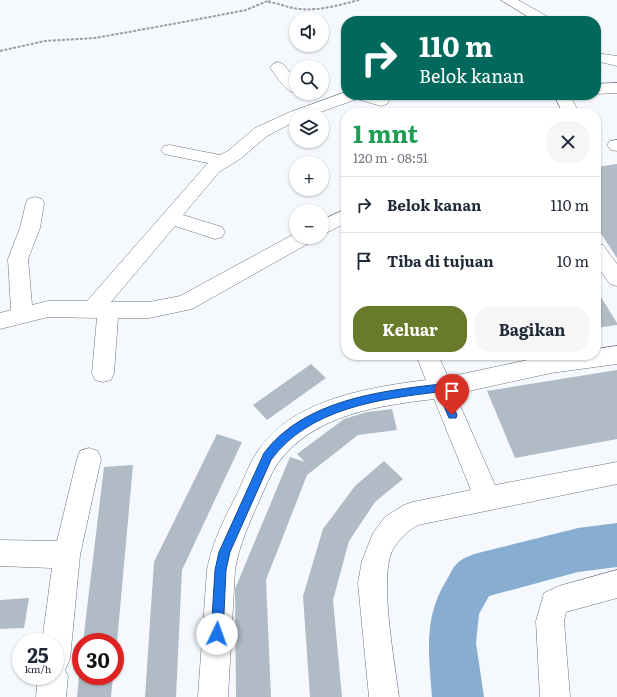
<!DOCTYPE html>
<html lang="id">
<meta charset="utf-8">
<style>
body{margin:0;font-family:Literata,serif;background:#f6f6f7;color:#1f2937;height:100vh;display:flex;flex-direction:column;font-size:15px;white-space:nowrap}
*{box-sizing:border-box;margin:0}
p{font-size:13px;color:#747a83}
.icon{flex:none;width:22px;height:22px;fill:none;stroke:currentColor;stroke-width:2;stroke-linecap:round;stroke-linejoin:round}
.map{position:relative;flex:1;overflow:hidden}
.details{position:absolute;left:341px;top:108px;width:260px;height:252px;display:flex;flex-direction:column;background:#fff;border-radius:16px;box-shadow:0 1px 3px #0004}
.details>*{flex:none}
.hud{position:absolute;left:341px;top:16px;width:260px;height:84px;border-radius:16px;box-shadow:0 1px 3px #0004;background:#00695c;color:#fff;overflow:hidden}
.controls{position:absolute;left:289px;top:12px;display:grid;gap:8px}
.controls a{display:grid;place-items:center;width:40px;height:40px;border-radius:50%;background:#fff;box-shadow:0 1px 3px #0004;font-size:20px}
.speed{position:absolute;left:12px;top:633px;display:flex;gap:8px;font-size:20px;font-weight:700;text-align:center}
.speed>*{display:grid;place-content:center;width:52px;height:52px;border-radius:50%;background:#fff;box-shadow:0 1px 3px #0004;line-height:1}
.speed small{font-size:10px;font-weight:400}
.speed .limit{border:6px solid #d22;background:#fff;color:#111}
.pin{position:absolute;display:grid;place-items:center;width:34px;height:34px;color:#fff;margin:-41px -17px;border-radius:50% 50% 50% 0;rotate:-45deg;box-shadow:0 0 4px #0007}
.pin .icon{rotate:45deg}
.me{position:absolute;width:44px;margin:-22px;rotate:3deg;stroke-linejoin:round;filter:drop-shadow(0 0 3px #0008)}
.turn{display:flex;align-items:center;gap:14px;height:84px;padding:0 12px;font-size:18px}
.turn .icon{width:52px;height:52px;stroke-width:2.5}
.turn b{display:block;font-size:28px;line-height:34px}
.round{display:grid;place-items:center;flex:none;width:42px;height:42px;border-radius:16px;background:#f6f6f7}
.head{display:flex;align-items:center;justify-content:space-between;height:68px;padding:0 12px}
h1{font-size:24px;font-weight:700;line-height:30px;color:#1e9e55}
.action{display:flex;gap:8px;margin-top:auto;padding:8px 12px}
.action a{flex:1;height:46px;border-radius:16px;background:#697b2a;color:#fff;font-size:16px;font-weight:700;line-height:46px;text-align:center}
.action a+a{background:#f6f6f7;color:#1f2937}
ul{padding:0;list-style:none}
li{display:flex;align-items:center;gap:12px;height:56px;padding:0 12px;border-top:1px solid #e0e1e3}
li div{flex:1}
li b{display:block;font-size:15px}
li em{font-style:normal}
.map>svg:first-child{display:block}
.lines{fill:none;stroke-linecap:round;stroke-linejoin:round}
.river{fill:#88add0;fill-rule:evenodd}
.building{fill:#b0bbc6}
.minor-casing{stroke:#69737d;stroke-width:1}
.path{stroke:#9a9ea3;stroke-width:2;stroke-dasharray:3 1.5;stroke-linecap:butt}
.minor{fill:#fff;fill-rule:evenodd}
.route{fill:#1a73e8;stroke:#114b97}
</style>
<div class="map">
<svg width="617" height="697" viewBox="0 0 617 697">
<rect width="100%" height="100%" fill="#f5f9fe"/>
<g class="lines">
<path class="river" d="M617,523V567L578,572L489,596L479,614L476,643L484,697H432C429,657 423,619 445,583C456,564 454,562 474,554L578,528Z"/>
</g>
<g class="building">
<path d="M617,164V258L596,226V167Z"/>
<path d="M596,289L617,323V325L596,328Z"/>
<path d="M311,364L326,378L267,420L253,405Z"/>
<path d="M617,370V439L515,458L487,391Z"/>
<path d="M392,409L397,430L358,435L307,475L266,580L271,697H236L235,589L290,457L305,462L297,454L344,419L367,412Z"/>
<path d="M217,434L242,442L182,570L176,697H145L154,562Z"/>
<path d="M384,461L403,479L375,502L349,541L333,600L342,697H310L303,596L323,529L355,486Z"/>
<path d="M133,465L117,642H83L104,467Z"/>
<path d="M29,598L24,628L0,629V600Z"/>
<path d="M79,676H113L111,697H77Z"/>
</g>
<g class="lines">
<defs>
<g id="minor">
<path d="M501,0H518L550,18L552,21H535Z"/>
<path d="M596,53L617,56V66L596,61Z"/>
<path d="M278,62L283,64L296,79V93H299C287,95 276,76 270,67L273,64Z"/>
<path d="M617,83V93L596,94V84Z"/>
<path d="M346,92V95C358,95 382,90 389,101L387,104L381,106L357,99L312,115H296V121L267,136L240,159L219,172L183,215L222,227L225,232L222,237L215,239L175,226L111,302H149L180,296L296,233V237H314L311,242L192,309L149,318H118L114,373L111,380L103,382L95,380L92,373L97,318L48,317L0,329V313L11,310L8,259L20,228L26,203L28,199L35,197L42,199L44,203L40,228L28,259L32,305L48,301H87L208,163L164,154L161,150L164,146L170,145L220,155L228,151L255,128L290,112Z"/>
<path d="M554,95H570L579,113H563Z"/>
<path d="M617,140V151L611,150L607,145L610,141Z"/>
<path d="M346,209V223L322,235V220Z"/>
<path d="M596,243L603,245L617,264V286L610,284L596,265Z"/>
<path d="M617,346V364L551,373L455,394L495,485L617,462V484L418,525C407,531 398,540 392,551C379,580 395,663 399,697H369L358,583L362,561L373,533L385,517L404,505L413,502L471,490L434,399C378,406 314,414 278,463C270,474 265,489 259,501C249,524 239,545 235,570L228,697H198L207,570C212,543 224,519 237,494C244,479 250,461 260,448C294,399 371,387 426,380L416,355H438L448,377L551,355H596V349Z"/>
<path d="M89,448L98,451L101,459L80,555L70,659L65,670L68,676L66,697H36L38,676H55V642H42L52,568L0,566V540L57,541L77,459L80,451Z"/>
<path d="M617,570V598L566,612L564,621L570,697H540L536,621L544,593L559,586Z"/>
</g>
</defs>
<use href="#minor" class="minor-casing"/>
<g class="path">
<path d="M268,2C279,3 288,8 299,9C319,11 340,5 359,0"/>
<path d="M0,51L45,41L95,38L173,24L246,10L270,0"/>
</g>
<use href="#minor" class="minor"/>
</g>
<path class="route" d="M441,384L445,385L457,415L456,418H449L438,392C380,399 309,408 271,460L230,552L226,570L223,634L221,638L217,640L213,638L211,634L215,570L219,552L264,453C304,400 380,391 441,384Z"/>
</svg>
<div class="controls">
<a><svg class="icon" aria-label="sound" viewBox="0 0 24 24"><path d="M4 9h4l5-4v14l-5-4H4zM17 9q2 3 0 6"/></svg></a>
<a><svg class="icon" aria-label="search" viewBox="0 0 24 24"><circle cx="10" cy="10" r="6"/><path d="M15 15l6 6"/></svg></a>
<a><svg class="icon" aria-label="layers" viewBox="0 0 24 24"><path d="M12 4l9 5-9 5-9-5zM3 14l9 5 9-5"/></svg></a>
<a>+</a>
<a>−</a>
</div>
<div class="speed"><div>25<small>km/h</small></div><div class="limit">30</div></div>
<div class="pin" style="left:452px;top:415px;background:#d93025"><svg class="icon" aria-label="arrive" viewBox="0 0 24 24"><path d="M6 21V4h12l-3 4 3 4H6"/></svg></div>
<svg class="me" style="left:217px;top:634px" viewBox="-20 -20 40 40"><circle r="19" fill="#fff"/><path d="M0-13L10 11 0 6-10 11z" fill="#1a73e8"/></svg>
<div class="hud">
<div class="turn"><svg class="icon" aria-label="right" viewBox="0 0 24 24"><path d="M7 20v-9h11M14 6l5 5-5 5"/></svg><div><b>110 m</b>Belok kanan</div></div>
</div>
<section class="details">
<div class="head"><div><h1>1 mnt</h1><p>120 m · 08:51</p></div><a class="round"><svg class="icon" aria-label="close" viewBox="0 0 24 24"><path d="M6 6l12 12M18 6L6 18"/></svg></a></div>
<ul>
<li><svg class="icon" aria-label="right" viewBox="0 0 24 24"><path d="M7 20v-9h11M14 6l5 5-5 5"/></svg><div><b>Belok kanan</b></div><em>110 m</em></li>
<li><svg class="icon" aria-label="arrive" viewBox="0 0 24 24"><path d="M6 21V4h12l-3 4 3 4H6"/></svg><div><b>Tiba di tujuan</b></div><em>10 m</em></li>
</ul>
<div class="action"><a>Keluar</a><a>Bagikan</a></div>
</section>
</div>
